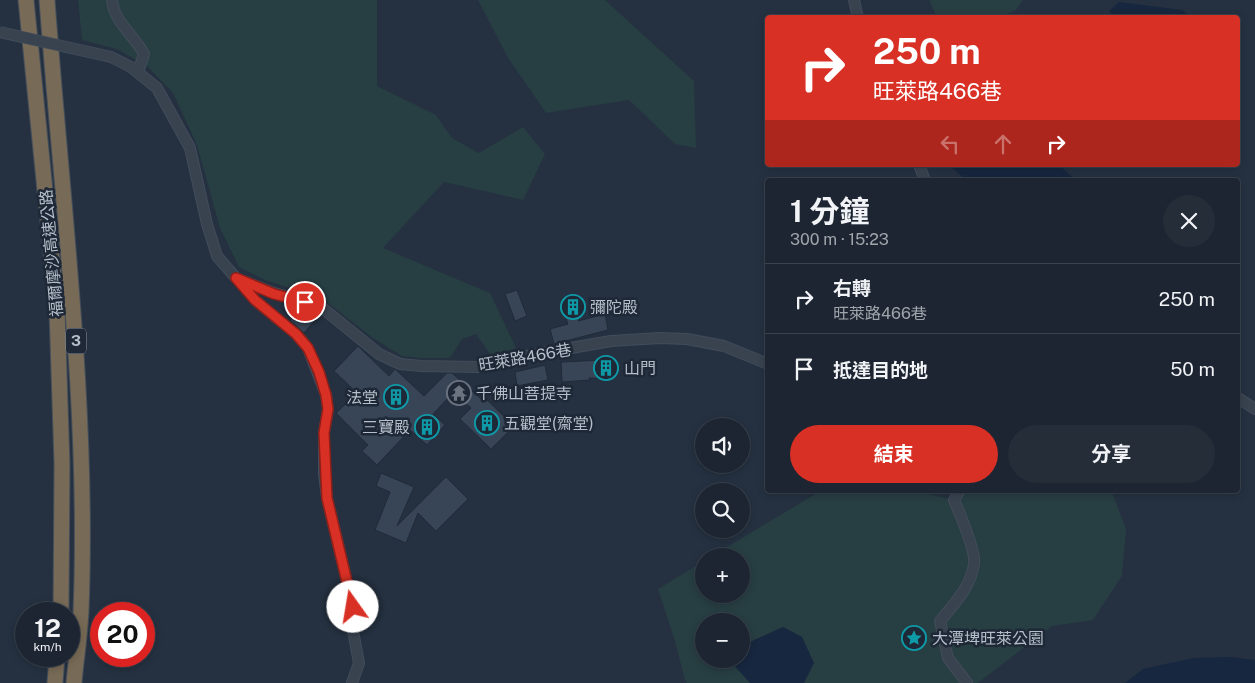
<!DOCTYPE html>
<html lang="zh-TW">
<meta charset="utf-8">
<style>
body{margin:0;font-family:"Public Sans","Noto Sans TC",sans-serif;background:#252d39;color:#f1f3f6;height:100vh;display:flex;flex-direction:column;font-size:19px;white-space:nowrap}
*{box-sizing:border-box;margin:0}
p{font-size:16px;color:#a0a5ab}
.icon{flex:none;width:28px;height:28px;fill:none;stroke:currentColor;stroke-width:2;stroke-linecap:round;stroke-linejoin:round}
.map{position:relative;flex:1;overflow:hidden}
.sheet{position:absolute;left:765px;top:178px;width:475px;height:315px;display:flex;flex-direction:column;background:#1c2531;border-radius:5px;box-shadow:0 2px 8px #0003,0 0 0 1px #3a424d}
.sheet>*{flex:none}
.guide{position:absolute;left:765px;top:15px;width:475px;height:152px;border-radius:5px;box-shadow:0 2px 8px #0003,0 0 0 1px #3a424d;background:#d93025;color:#fff;overflow:hidden}
.fabs{position:absolute;left:695px;top:418px;display:grid;gap:10px}
.fabs a{display:grid;place-items:center;width:55px;height:55px;border-radius:50%;background:#1c2531;box-shadow:0 2px 8px #0003,0 0 0 1px #3a424d;font-size:25px}
.speed{position:absolute;left:15px;top:602px;display:flex;gap:10px;font-size:25px;font-weight:700;text-align:center}
.speed>*{display:grid;place-content:center;width:65px;height:65px;border-radius:50%;background:#1c2531;box-shadow:0 2px 8px #0003,0 0 0 1px #3a424d;line-height:1}
.speed small{font-size:12px;font-weight:400}
.speed .limit{border:8px solid #d22;background:#fff;color:#111}
.pin{position:absolute;display:grid;place-items:center;width:42px;height:42px;color:#fff;margin:-21px;border:2px solid #fff;border-radius:50%;box-shadow:0 1px 5px #0007}
.me{position:absolute;width:55px;margin:-28px;rotate:347deg;stroke-linejoin:round;filter:drop-shadow(0 0 4px #0008)}
.turn{display:flex;align-items:center;gap:18px;height:105px;padding:0 25px;font-size:22px}
.turn .icon{width:65px;height:65px;stroke-width:2.5}
.turn b{display:block;font-size:35px;line-height:42px}
.lanes{display:flex;align-items:center;height:48px;padding:0 25px;background:#0003;justify-content:center;gap:25px;direction:ltr}
.lanes .off{opacity:.35}
.round{display:grid;place-items:center;flex:none;width:52px;height:52px;border-radius:26px;background:#252d39}
.head{display:flex;align-items:center;justify-content:space-between;height:85px;padding:0 25px}
h1{font-size:30px;font-weight:700;line-height:38px}
.button{display:flex;gap:10px;margin-top:auto;padding:10px 25px}
.button a{flex:1;height:58px;border-radius:30px;background:#d93025;color:#fff;font-size:20px;font-weight:700;line-height:58px;text-align:center}
.button a+a{background:#252d39;color:#f1f3f6}
ul{padding:0;list-style:none}
li{display:flex;align-items:center;gap:15px;height:70px;padding:0 25px;border-top:1px solid #3a424d}
li div{flex:1}
li b{display:block;font-size:19px}
li em{font-style:normal}
.map>svg:first-child{display:block}
.green{fill:#273e42;fill-rule:evenodd}
.water{fill:#17273f}
.building{fill:#374557;stroke:#202a38}
.lines{fill:none;stroke-linecap:round;stroke-linejoin:round}
.minor-casing{stroke:#424c5a;stroke-width:12}
.highway-casing{stroke:#444e5b;stroke-width:17}
.path{stroke:#405759;stroke-width:2;stroke-dasharray:4 4;stroke-linecap:butt}
.minor{stroke:#394350;stroke-width:10}
.highway{stroke:#776a56;stroke-width:15}
.minor-bridge-casing{stroke:#424c5a;stroke-width:12;stroke-linecap:butt}
.minor-bridge{stroke:#394350;stroke-width:10}
.route-casing{stroke:#8d1f18;stroke-width:12}
.route{stroke:#d93025;stroke-width:9}
.labels{text-anchor:middle;stroke-width:5;stroke-linejoin:round;paint-order:stroke}
.shield{fill:#1e2836;stroke:#88919e;stroke-width:1}
.shield-label{font-size:15px;font-weight:bold;fill:#b5becb}
.street-label{font-size:16px;fill:#b5becb;stroke:#1e2836}
.poi-label{font-size:16px;fill:#b5becb;stroke:#1e2836;text-anchor:start}
</style>
<div class="map">
<svg width="1255" height="683" viewBox="0 0 1255 683">
<rect width="100%" height="100%" fill="#253141"/>
<g class="green">
<path d="M78,0H377V86L436,115L452,138L479,153L523,127L545,154L523,200L444,182L383,248L490,293L516,348L492,357L476,334L462,339L450,358H420L402,356L373,338L323,299L265,280L239,267L220,228L197,145L173,93L148,67L117,49L82,40Z"/>
<path d="M478,0H605L694,81L696,148L675,144L629,100L546,113L508,58Z"/>
<path d="M929,0H1023L1016,10L1000,17L934,18L935,13Z"/>
<path d="M822,490H911L954,500L965,490H1111L1126,529L1122,576L1093,620L1052,626L978,683H967L937,626L944,661L960,683H687L685,680L674,638L658,589L704,561V594H741V556H712ZM704,621H741V659H704Z"/>
</g>
<g class="water">
<path d="M1119,2L1182,10L1191,17H1115L1109,11Z"/>
<path d="M949,165H1059L1076,180H966Z"/>
<path d="M783,627L802,637L814,663L804,683H750L732,663L733,659H741V646Z"/>
<path d="M1230,657L1255,660V683H1125L1143,669L1193,658Z"/>
</g>
<g class="building">
<path d="M517,290L527,316L515,321L505,294Z"/>
<path d="M574,294L581,297L586,308L578,321L605,314L608,330L554,344L550,329L568,324L561,306L565,298Z"/>
<path d="M301,308L306,309L317,318L304,333L290,320Z"/>
<path d="M358,346L389,376L395,369L424,396L447,373H452L480,398L483,396L514,426L491,449L460,419L471,408L453,393L433,414L445,425L427,445L410,430L377,465L362,451L368,445L336,413L357,393L334,371Z"/>
<path d="M601,357H611V379L589,378L590,380L562,382L561,362L602,360Z"/>
<path d="M545,365L548,380L517,386L515,372Z"/>
<path d="M381,473L414,487L397,526L446,477L468,499L436,531L418,513L406,543L375,530L390,492L376,486Z"/>
</g>
<g class="lines">
<defs>
<g id="minor">
<path d="M112,0C114,22 134,35 144,54L138,72"/>
<path d="M854,0L858,18"/>
<path d="M111,57L131,67L157,88L190,148L207,224L217,256L236,278L274,293L320,306L379,354L400,364L421,366L478,367L520,357L611,341L660,338L687,339L724,346L768,364"/>
<path d="M919,165L925,180"/>
<path d="M240,282L255,300L296,334L308,348L326,395L328,409L324,433V474L327,498L353,607V631L359,663L352,683"/>
<path d="M1238,398L1255,409"/>
<path d="M960,490L954,500C960,514 976,551 974,564C971,587 953,605 940,621L948,658L967,683"/>
</g>
<g id="highway">
<path d="M26,0L57,311L62,464L61,614"/>
<path d="M47,0C62,204 89,407 81,611C80,635 76,659 74,683"/>
<path d="M55,683L57,656"/>
</g>
</defs>
<use href="#minor" class="minor-casing"/>
<use href="#highway" class="highway-casing"/>
<path class="path" d="M607,369L622,370"/>
<use href="#minor" class="minor"/>
<use href="#highway" class="highway"/>
<defs>
<path id="minor-bridge" d="M0,32L111,57"/>
</defs>
<use href="#minor-bridge" class="minor-bridge-casing"/>
<use href="#minor-bridge" class="minor-bridge"/>
</g>
<g class="lines">
<defs>
<path id="route" d="M305,302L274,294L236,278L255,300L296,334L308,348L319,372L326,395L328,409L324,433L327,498L353,607"/>
</defs>
<use href="#route" class="route-casing"/>
<use href="#route" class="route"/>
</g>
<defs>
<symbol id="building-ring" viewBox="-11 -11 22 22"><circle r="9.5" fill="#1e2836" stroke="#0f9aa8" stroke-width="1.5"/><path d="M-4-6H4V6H1V3H-1V6H-4ZM-2.5-4.3h1.7v1.8h-1.7ZM.8-4.3h1.7v1.8H.8ZM-2.5-1h1.7V.8h-1.7ZM.8-1h1.7V.8H.8Z" fill="#0f9aa8"/></symbol>
<symbol id="temple-ring" viewBox="-11 -11 22 22"><circle r="9.5" fill="#1e2836" stroke="#6b7280" stroke-width="1.5"/><path d="M0-6L5-2H3V0L6.5 2.5H4V6H1.5V3h-3V6H-4V2.5H-6.5L-3 0V-2H-5Z" fill="#6b7280"/></symbol>
<symbol id="sight-ring" viewBox="-11 -11 22 22"><circle r="9.5" fill="#1e2836" stroke="#0f9aa8" stroke-width="1.5"/><path d="M0-6L1.8-2.2L6-1.7L2.9 1.2L3.7 5.4L0 3.3L-3.7 5.4L-2.9 1.2L-6-1.7L-1.8-2.2Z" fill="#0f9aa8"/></symbol>
</defs>
<g fill-rule="evenodd">
<use href="#building-ring" x="559" y="293" width="28" height="28"/>
<use href="#building-ring" x="592" y="354" width="28" height="28"/>
<use href="#temple-ring" x="445" y="379" width="28" height="28"/>
<use href="#building-ring" x="382" y="383" width="28" height="28"/>
<use href="#building-ring" x="473" y="409" width="28" height="28"/>
<use href="#building-ring" x="413" y="413" width="28" height="28"/>
<use href="#sight-ring" x="900" y="624" width="28" height="28"/>
</g>
<g class="labels">
<rect class="shield" x="66" y="328.5" width="20" height="25" rx="4"/>
<g class="shield-label">
<text x="76" y="346">3</text>
</g>
<g class="street-label">
<text transform="translate(51 253) rotate(-95)" y="6">福爾摩沙高速公路</text>
<text transform="translate(525 357) rotate(-10)" y="6">旺萊路466巷</text>
</g>
<g class="poi-label">
<text x="590" y="313">彌陀殿</text>
<text x="624" y="374">山門</text>
<text x="476" y="399">千佛山菩提寺</text>
<text x="378" y="403" text-anchor="end">法堂</text>
<text x="504" y="429">五觀堂(齋堂)</text>
<text x="410" y="433" text-anchor="end">三寶殿</text>
<text x="932" y="644">大潭埤旺萊公園</text>
</g>
</g>
</svg>
<div class="fabs">
<a><svg class="icon" aria-label="sound" viewBox="0 0 24 24"><path d="M4 9h4l5-4v14l-5-4H4zM17 9q2 3 0 6"/></svg></a>
<a><svg class="icon" aria-label="search" viewBox="0 0 24 24"><circle cx="10" cy="10" r="6"/><path d="M15 15l6 6"/></svg></a>
<a>+</a>
<a>−</a>
</div>
<div class="speed"><div>12<small>km/h</small></div><div class="limit">20</div></div>
<div class="pin" style="left:305px;top:302px;background:#d93025"><svg class="icon" aria-label="arrive" viewBox="0 0 24 24"><path d="M6 21V4h12l-3 4 3 4H6"/></svg></div>
<svg class="me" style="left:353px;top:607px" viewBox="-20 -20 40 40"><circle r="19" fill="#fff"/><path d="M0-13L10 11 0 6-10 11z" fill="#d93025"/></svg>
<div class="guide">
<div class="turn"><svg class="icon" aria-label="right" viewBox="0 0 24 24"><path d="M7 20v-9h11M14 6l5 5-5 5"/></svg><div><b>250 m</b>旺萊路466巷</div></div>
<div class="lanes"><svg class="icon off" aria-label="left" viewBox="0 0 24 24"><path d="M17 20v-9H6M10 6l-5 5 5 5"/></svg><svg class="icon off" aria-label="ahead" viewBox="0 0 24 24"><path d="M12 20V5M6 11l6-6 6 6"/></svg><svg class="icon" aria-label="right" viewBox="0 0 24 24"><path d="M7 20v-9h11M14 6l5 5-5 5"/></svg></div>
</div>
<section class="sheet">
<div class="head"><div><h1>1 分鐘</h1><p>300 m · 15:23</p></div><a class="round"><svg class="icon" aria-label="close" viewBox="0 0 24 24"><path d="M6 6l12 12M18 6L6 18"/></svg></a></div>
<ul>
<li><svg class="icon" aria-label="right" viewBox="0 0 24 24"><path d="M7 20v-9h11M14 6l5 5-5 5"/></svg><div><b>右轉</b><p>旺萊路466巷</p></div><em>250 m</em></li>
<li><svg class="icon" aria-label="arrive" viewBox="0 0 24 24"><path d="M6 21V4h12l-3 4 3 4H6"/></svg><div><b>抵達目的地</b></div><em>50 m</em></li>
</ul>
<div class="button"><a>結束</a><a>分享</a></div>
</section>
</div>
